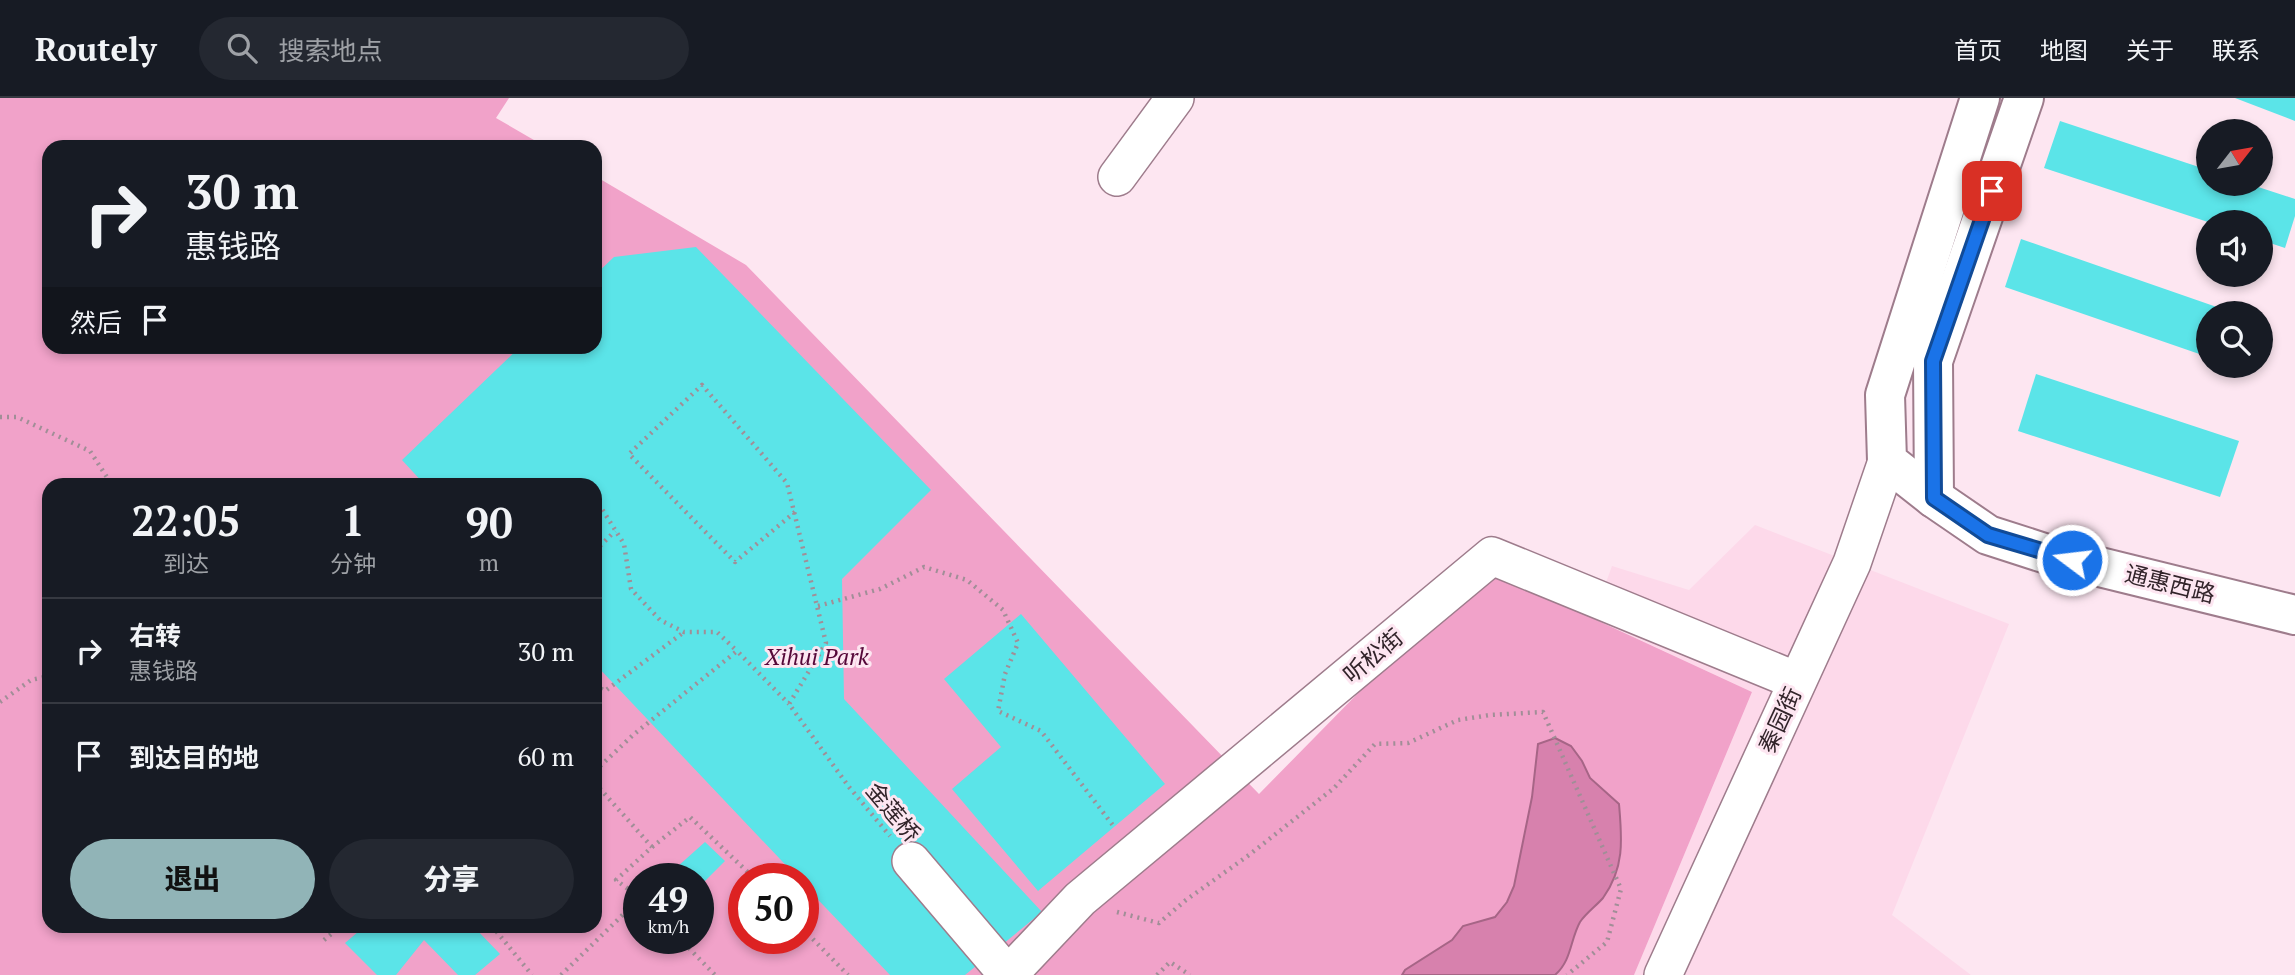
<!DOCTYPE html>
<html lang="zh">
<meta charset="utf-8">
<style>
body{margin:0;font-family:"PT Serif","Noto Sans SC",serif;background:#242831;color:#f1f3f6;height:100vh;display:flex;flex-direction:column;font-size:26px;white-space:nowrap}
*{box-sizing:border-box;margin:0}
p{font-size:23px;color:#9ea1a6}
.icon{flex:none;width:38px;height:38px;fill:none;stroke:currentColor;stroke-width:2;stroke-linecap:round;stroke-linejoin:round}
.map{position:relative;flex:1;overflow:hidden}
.panel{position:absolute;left:42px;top:380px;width:560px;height:455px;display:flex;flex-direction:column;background:#171b24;border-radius:21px;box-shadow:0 4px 10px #0003}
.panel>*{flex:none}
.guide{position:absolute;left:42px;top:42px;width:560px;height:214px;border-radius:21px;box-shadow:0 4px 10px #0003;background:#171b24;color:#f1f3f6;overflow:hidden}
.needle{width:46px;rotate:59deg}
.controls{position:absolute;left:2196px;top:21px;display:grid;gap:14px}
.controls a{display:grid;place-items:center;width:77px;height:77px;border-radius:50%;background:#171b24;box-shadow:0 4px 10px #0003;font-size:35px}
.speed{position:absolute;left:623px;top:765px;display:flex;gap:14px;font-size:35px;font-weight:700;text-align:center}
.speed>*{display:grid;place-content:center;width:91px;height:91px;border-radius:50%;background:#171b24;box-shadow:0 4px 10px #0003;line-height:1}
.speed small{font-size:18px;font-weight:400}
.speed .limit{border:10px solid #d22;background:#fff;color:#111}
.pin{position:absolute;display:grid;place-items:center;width:60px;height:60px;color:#fff;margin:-30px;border-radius:14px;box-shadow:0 4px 10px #0006}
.me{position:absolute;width:77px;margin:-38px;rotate:285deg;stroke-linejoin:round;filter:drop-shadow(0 0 5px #0008)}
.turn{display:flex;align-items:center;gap:24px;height:147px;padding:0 28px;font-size:32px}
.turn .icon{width:91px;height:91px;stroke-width:2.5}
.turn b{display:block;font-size:49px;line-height:60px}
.then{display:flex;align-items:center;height:66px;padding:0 28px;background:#0003;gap:14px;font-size:26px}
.eta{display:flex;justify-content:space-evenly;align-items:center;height:119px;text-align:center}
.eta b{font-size:42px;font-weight:800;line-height:49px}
.cta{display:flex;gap:14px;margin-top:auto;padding:14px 28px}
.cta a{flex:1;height:80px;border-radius:42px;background:#91b4b7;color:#111;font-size:28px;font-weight:800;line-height:80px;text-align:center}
.cta a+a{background:#242831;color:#f1f3f6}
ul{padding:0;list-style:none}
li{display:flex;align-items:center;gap:21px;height:105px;padding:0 28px;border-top:2px solid #363941}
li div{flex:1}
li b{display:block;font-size:26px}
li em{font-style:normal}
header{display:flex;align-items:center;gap:42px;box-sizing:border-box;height:98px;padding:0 35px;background:#171b24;border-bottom:2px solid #363941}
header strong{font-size:33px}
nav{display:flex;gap:38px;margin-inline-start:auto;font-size:24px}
.search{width:490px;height:63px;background:#242831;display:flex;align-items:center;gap:18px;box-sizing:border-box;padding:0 24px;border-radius:38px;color:#9ea1a6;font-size:26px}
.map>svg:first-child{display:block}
.built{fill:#fdd9ea}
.green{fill:#f1a2c9;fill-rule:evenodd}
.water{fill:#d781ad;stroke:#a66586;stroke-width:2}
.building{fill:#5be4e8}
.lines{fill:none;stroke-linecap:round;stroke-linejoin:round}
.minor-casing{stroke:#9e7c8c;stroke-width:40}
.major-casing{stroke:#9e7c8c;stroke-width:42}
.path{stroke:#a18e97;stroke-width:4.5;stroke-dasharray:2 5;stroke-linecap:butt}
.minor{stroke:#fff;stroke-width:37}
.major{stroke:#fff;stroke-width:38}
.route-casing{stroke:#114b97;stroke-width:18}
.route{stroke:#1a73e8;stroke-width:12}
.labels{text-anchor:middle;stroke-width:6;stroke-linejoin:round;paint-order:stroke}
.street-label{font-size:23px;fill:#32242a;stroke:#fde6f1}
.park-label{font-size:23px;font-style:italic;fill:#560839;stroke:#fde6f1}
</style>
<header>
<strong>Routely</strong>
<div class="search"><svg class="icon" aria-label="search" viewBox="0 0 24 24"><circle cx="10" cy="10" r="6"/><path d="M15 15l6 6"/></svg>搜索地点</div>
<nav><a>首页</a><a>地图</a><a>关于</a><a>联系</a></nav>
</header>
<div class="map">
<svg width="2295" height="877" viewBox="0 0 2295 877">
<rect width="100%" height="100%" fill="#fde6f1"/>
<path class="built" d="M1755,427L2009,526L1892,817L1971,877H1634L1752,594L1593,520L1612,468L1689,492Z"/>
<path class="green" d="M0,0H509L496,20L546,49H49V248H595V78L746,167L1259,696L1482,469L1752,594L1634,877H0ZM49,387H595V828H49ZM639,780H698V840H639ZM744,780H803V840H744Z"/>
<path class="water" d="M1555,640L1571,648L1582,663L1590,680L1619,706C1622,741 1625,769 1603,800C1596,808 1586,815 1580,824C1570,842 1572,862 1555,877H1402L1405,872L1452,842L1463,828L1495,819L1507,804L1514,788L1532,699L1538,646Z"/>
<g class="building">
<path d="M2235,0H2295V23Z"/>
<path d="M2060,23L2208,72V86H2249L2295,101V118L2285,150L2261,142V124H2208L2044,70Z"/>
<path d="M2021,141L2234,215H2208V259L2005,189Z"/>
<path d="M696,149L931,392L842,481L844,601L1042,814L965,877H890L803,786V780H798L595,566V387H425L402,362L521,248H595V177L614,159Z"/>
<path d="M2036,276L2239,343L2220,399L2018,333Z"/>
<path d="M1021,516L1165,686L1038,793L952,691L1001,649L944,581Z"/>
<path d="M705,744L725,763L698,790V780H672L668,777Z"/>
<path d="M365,828H473L500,856L475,877H458L424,842L396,877H377L345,845Z"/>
</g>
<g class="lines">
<defs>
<g id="minor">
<path d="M1117,79L1175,0"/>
<path d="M911,763L1008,877"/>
<path d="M1008,877L1080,801L1492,458L1797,583"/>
<path d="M1663,877L1852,465L1887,363"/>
</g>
<g id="major">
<path d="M1980,0L1885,297L1887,363L1934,400L1988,437L2047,456L2295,517"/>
<path d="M1934,400L1933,263L2024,0"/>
</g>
</defs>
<use href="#minor" class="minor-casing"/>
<use href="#major" class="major-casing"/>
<g class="path">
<path d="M0,319H17L90,353L112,387"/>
<path d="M586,384L587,387"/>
<path d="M595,400L624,446L631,491L660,522L684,534H717L737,553"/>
<path d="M795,414L735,464L629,356L702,287L787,385L826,545L789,606L849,689L890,738"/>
<path d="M595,453L615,433"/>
<path d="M818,508L880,491L924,469L967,482L1003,512L1018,545L1005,576L998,613L1041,633L1115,730"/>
<path d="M595,587L605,593L684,534"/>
<path d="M0,604L31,582L49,578"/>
<path d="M595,673L633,637L737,553L789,606"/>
<path d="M595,685L652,749L616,782L639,799"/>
<path d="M652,749L690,719L754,780"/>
<path d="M1117,814L1159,825L1186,802L1249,757L1334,690L1375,646L1408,645L1458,622L1490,617L1543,614L1621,791L1607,844L1567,877"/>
<path d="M492,828L532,877"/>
<path d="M803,831L848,877"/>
<path d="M679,840L715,877"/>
<path d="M324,842L341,828"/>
<path d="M561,877L639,801"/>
<path d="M1157,877L1170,864L1190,877"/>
</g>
<use href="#minor" class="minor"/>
<use href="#major" class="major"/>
</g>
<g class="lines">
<defs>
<path id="route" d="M1992,93L1933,263L1934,400L1988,437L2072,462"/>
</defs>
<use href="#route" class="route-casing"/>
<use href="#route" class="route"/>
</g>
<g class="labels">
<g class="street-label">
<text transform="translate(2170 486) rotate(14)" y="8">通惠西路</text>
<text transform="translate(1373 558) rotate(-40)" y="8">听松街</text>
<text transform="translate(1780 622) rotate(-65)" y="8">秦园街</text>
<text transform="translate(893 714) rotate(50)" y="8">金莲桥</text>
</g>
<g class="park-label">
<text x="817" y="567">Xihui Park</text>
</g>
</g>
</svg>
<div class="controls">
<a><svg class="needle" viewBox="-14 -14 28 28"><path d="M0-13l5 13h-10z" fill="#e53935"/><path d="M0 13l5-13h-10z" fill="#9ea1a6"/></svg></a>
<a><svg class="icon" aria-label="sound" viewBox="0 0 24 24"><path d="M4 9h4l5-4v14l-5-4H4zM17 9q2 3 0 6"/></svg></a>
<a><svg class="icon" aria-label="search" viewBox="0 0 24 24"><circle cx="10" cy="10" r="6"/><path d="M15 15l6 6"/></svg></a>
</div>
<div class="speed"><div>49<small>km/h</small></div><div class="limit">50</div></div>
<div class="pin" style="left:1992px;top:93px;background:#d93025"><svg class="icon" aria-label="arrive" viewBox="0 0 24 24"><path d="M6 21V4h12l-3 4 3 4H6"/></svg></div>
<svg class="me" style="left:2072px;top:462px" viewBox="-20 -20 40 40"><circle r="17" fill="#1a73e8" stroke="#fff" stroke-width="3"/><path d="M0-11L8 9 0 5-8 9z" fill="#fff"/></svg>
<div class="guide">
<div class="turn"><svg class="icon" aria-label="right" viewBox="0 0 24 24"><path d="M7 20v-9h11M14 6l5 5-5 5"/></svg><div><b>30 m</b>惠钱路</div></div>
<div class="then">然后<svg class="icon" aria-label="arrive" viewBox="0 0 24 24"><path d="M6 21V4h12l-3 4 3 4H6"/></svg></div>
</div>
<section class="panel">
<div class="eta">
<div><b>22:05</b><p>到达</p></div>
<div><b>1</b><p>分钟</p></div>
<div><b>90</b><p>m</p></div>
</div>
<ul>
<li><svg class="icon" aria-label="right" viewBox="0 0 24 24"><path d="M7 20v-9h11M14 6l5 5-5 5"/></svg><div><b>右转</b><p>惠钱路</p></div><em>30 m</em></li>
<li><svg class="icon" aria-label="arrive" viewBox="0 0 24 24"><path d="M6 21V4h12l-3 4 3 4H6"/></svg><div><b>到达目的地</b></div><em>60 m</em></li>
</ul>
<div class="cta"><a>退出</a><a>分享</a></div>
</section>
</div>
